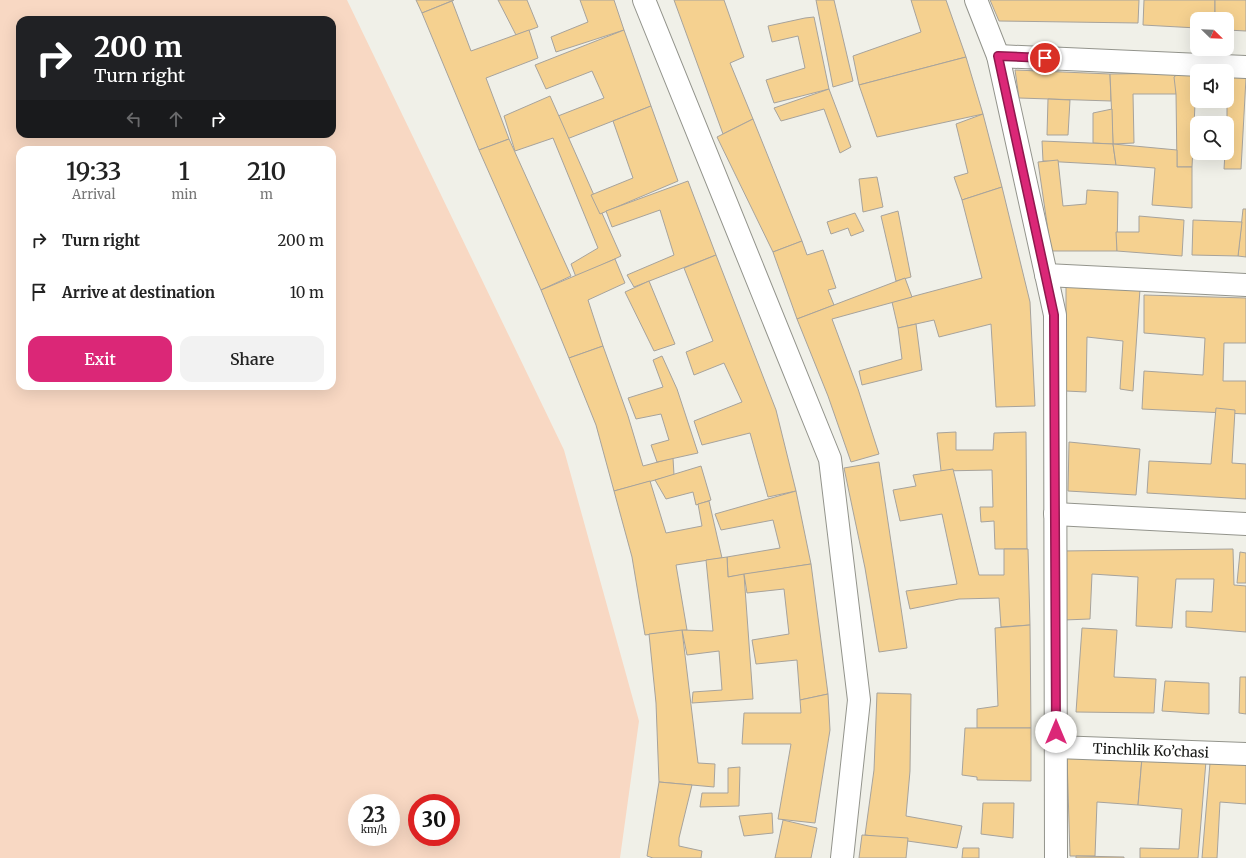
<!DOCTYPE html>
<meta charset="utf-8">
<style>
body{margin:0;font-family:Merriweather,serif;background:#f2f2f2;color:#222;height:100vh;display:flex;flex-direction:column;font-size:15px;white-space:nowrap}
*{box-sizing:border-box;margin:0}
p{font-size:13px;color:#767676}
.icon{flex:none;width:22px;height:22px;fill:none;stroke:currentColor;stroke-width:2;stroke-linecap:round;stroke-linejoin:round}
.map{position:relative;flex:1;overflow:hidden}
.drawer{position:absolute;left:16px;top:146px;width:320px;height:244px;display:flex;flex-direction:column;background:#fff;border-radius:12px;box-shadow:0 4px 16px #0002}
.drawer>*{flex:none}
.top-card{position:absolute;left:16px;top:16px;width:320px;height:122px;border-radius:12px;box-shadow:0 4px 16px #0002;background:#202124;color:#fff;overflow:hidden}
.needle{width:26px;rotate:113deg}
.fabs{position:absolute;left:1190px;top:12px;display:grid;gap:8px}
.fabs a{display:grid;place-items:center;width:44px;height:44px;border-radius:8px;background:#fff;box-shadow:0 4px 16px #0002;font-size:20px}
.speed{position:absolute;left:348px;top:794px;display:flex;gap:8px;font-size:20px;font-weight:700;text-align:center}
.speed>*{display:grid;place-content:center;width:52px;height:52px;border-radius:50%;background:#fff;box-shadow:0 4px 16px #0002;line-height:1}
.speed small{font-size:10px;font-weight:400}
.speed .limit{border:6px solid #d22;background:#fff;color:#111}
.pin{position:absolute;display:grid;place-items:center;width:34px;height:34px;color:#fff;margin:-17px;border:2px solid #fff;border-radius:50%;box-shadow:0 1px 4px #0007}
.me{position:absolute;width:44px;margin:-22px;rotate:0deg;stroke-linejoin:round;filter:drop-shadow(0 0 3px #0008)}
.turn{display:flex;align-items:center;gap:14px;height:84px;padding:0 12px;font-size:18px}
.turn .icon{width:52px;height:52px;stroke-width:2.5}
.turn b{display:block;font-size:28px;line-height:34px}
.lanes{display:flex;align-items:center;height:38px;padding:0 12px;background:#0003;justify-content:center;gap:20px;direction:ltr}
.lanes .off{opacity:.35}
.eta{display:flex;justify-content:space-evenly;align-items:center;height:68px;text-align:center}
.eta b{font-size:24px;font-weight:600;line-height:28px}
.primary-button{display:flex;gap:8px;margin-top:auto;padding:8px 12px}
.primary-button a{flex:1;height:46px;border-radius:12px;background:#db2777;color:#fff;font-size:16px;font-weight:600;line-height:46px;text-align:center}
.primary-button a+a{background:#f2f2f2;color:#222}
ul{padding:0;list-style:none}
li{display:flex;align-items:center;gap:12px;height:52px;padding:0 12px}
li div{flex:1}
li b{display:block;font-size:15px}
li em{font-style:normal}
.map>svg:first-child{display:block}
.green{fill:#f8d8c3;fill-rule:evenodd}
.building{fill:#f5d190;stroke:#a7a39c}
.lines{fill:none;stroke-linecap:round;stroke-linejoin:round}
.minor-casing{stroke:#93948c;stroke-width:24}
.minor{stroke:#fff;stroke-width:22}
.route-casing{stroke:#8e194d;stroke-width:10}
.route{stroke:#db2777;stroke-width:7}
.labels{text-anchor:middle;stroke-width:4;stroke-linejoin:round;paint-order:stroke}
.street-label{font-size:14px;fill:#171815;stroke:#fdfef5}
</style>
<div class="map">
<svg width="1246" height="858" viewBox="0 0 1246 858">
<rect width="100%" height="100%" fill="#f0f0e8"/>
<path class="green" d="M0,0H347L564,450L639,721L620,858H0ZM20,20H332V134H20ZM20,150H332V386H20ZM357,803H391V837H357ZM417,803H451V837H417Z"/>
<g class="building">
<path d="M416,0H454L422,13Z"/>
<path d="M498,0H527L538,27L516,35Z"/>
<path d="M580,0H614L624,30L556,52L551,37L588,22Z"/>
<path d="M674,0H724L744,57L730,63L753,119L723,134Z"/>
<path d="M816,0H834L853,81L833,87Z"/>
<path d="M911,0H946L966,57L859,85L853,56L921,32Z"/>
<path d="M990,0H1139L1138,23L999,21Z"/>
<path d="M1144,0H1215V19H1197V28L1143,25Z"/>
<path d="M1215,0H1246V31L1227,30V19H1215Z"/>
<path d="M452,1L471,51L529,30L538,58L486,78L509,139L479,150L422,13Z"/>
<path d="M814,17L829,89L774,103L766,80L805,68L798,36L772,42L768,26L805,18Z"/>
<path d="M624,30L651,106L567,139L558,116L604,98L592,71L546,89L535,65Z"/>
<path d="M966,57L983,114L877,137L859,85Z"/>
<path d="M1015,70L1110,74L1111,101L1019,98Z"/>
<path d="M1179,73L1176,94H1133L1134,143L1113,144L1110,74Z"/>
<path d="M1179,73L1197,74V101H1227V76L1246,78L1241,169H1224L1225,153H1227V104H1195L1192,167H1177L1176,94L1174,77Z"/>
<path d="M829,89L851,147L840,153L824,109L781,121L774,108Z"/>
<path d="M550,96L621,256L576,277L571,264L598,248L553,138L515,151L504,116Z"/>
<path d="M1048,99L1070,100L1068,135H1047Z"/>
<path d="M651,106L678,181L600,214L591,195L633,178L613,121Z"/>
<path d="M1112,109L1113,144L1093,143V113Z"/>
<path d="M983,114L1002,187L962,200L954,177L968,173L956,124Z"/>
<path d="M753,119L802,241L773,252L717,137Z"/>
<path d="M509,139L571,276L541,290L479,150Z"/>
<path d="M1042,141L1113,144L1116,165L1043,161Z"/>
<path d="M1113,144L1177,150V167H1192V208L1152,205L1155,168L1116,165Z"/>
<path d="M1058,160L1063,206L1086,204L1087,190L1118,192L1117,251H1051L1038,162Z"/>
<path d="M877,177L883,207L863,212L859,179Z"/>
<path d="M688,181L716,255L634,287L627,275L674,255L660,210L612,227L606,211Z"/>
<path d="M1002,187L1030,302L1035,406L996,407L991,324L939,337L934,320L898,328L892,302L982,278L962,200Z"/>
<path d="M1243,209H1246V257L1238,256Z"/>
<path d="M898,211L911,277L896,281L881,216Z"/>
<path d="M855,213L864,231L851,236L848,228L831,234L827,222Z"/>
<path d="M1139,216L1184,220L1182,256L1117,251L1116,232H1139Z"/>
<path d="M1193,220L1242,222L1238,256L1192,255Z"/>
<path d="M802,241L807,255L823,250L836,288L828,290L834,305L797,319L773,252Z"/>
<path d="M716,255L776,410L796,491L768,497L750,433L702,445L694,421L742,402L724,363L694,375L686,352L713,341L684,268Z"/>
<path d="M615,259L625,283L588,300L603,346L569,358L541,290Z"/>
<path d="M905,278L912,297L832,319L858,389L879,454L851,462L828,396L797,319Z"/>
<path d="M649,281L675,344L654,351L625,292Z"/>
<path d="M1066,286L1140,289L1133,391L1120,389L1123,341L1087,337L1086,392L1066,391Z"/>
<path d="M1144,295L1246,298V343H1224L1223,381H1246V414L1142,409L1144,371L1203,375L1205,338L1144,333Z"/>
<path d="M916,324L922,370L862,385L859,371L902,359L898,328Z"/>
<path d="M603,346L628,416L643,466L673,458L674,475L614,491L596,425L569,358Z"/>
<path d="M662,356L677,389L698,453L657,462L651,445L669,440L661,414L636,419L628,398L663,387L653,360Z"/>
<path d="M1216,408L1235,410L1232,463L1246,464V499L1147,493L1149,461L1211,464Z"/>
<path d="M956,432V450H993L994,433L1026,432L1027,549H995L994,521L981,522L980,507H993L992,470L941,471L937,433Z"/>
<path d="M1069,442L1140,449L1136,495L1068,491Z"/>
<path d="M879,462L907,648L879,652L865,568L844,468Z"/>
<path d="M701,466L711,500L696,505L693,492L666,499L655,480Z"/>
<path d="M953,469L979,575H1004V549H1028L1030,625L1001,627L999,598L959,599L910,609L906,591L957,584L942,514L900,521L893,490L916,486L913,475Z"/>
<path d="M650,481L666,533L702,526L698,504L709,501L722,558L676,565L687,630L645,635L632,557L614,491Z"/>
<path d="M796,491L811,564L728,577L727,557L780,548L773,520L721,530L715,514Z"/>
<path d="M1233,549L1234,585L1246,586V632L1186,627V611L1212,612L1214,579H1176L1172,628L1136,626L1138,577L1092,574L1090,619L1064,620L1061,551Z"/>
<path d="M1240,552L1246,553V583H1237Z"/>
<path d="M727,557L728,577L744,574L753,699L692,703L693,692L722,690L719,651L687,655L682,630L713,631L706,560Z"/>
<path d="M811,564L828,694L800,700L797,660L756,664L752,640L789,634L784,589L747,593L744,574Z"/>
<path d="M1030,625L1031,728H977V709L998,706L995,628Z"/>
<path d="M1082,628L1117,630L1114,677L1156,679L1154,713L1076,712Z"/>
<path d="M682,630L698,763L715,764L714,787L659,782L656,703L649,634Z"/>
<path d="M1240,677H1246V714L1239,713Z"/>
<path d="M1165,681L1209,683V714L1162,711Z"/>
<path d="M877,693L911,694L910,771L906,816L962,826L957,848L865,835L874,770Z"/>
<path d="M828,694L830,730L815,823L778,819L791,744H742L744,713H801L800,700Z"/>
<path d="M965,728H1031V781L977,780V777L962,775Z"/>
<path d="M1067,756L1142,758L1138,805L1097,802L1095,856H1070Z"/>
<path d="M1142,758L1206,761L1198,858H1140V848L1179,849L1182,809L1138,805Z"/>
<path d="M1210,763L1246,764V804L1220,802L1217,858H1202Z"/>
<path d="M740,767L739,806L700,807L702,793H728V768Z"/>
<path d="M659,782L692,785L679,838V846L702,851L701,858H653L647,856Z"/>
<path d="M983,803H1014L1013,838L981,834Z"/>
<path d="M772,813L773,833L744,836L739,816Z"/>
<path d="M783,820L817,828L811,858H775Z"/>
<path d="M862,835L908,838L906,858H859Z"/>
<path d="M963,848H979V858H962Z"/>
<path d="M1076,856L1124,857V858H1076Z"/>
</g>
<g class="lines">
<defs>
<g id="minor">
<path d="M644,0L830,459L859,700L842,858"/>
<path d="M976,0L998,56L1055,315L1056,858"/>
<path d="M998,56L1246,67"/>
<path d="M1046,275L1246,285"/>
<path d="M1055,514L1246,524"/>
<path id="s1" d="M1056,747L1246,754"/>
</g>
</defs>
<use href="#minor" class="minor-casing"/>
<use href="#minor" class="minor"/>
</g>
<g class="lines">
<defs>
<path id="route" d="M1045,58L998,56L1054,315L1056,732"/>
</defs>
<use href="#route" class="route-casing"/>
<use href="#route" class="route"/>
</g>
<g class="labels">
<g class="street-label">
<text dy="5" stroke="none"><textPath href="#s1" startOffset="95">Tinchlik Ko’chasi</textPath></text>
</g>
</g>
</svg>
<div class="fabs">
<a><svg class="needle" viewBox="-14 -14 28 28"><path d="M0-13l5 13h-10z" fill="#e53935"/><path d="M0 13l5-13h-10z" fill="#767676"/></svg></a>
<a><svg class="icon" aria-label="sound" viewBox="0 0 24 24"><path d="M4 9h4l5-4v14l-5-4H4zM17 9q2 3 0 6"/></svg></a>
<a><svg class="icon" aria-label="search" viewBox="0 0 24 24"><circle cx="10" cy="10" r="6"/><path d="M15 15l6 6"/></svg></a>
</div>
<div class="speed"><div>23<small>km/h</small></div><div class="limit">30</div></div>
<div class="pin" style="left:1045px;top:58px;background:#d93025"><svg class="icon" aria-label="arrive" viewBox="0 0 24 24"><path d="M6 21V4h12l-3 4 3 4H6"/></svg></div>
<svg class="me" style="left:1056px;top:732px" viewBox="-20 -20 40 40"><circle r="19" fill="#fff"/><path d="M0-13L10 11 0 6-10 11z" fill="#db2777"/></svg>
<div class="top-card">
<div class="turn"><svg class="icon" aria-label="right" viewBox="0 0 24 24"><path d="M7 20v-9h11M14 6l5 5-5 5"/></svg><div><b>200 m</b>Turn right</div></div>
<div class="lanes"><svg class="icon off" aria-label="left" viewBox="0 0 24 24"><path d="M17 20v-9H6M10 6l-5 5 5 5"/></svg><svg class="icon off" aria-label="ahead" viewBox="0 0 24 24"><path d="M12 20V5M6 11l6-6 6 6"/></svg><svg class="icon" aria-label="right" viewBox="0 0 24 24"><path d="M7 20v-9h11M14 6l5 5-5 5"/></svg></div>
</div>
<section class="drawer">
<div class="eta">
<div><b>19:33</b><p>Arrival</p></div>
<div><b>1</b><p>min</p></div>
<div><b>210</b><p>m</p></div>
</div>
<ul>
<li><svg class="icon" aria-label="right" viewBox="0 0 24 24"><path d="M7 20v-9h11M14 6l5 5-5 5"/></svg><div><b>Turn right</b></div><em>200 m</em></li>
<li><svg class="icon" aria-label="arrive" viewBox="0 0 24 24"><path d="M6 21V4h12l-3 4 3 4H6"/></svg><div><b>Arrive at destination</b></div><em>10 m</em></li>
</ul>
<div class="primary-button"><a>Exit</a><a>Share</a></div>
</section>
</div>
